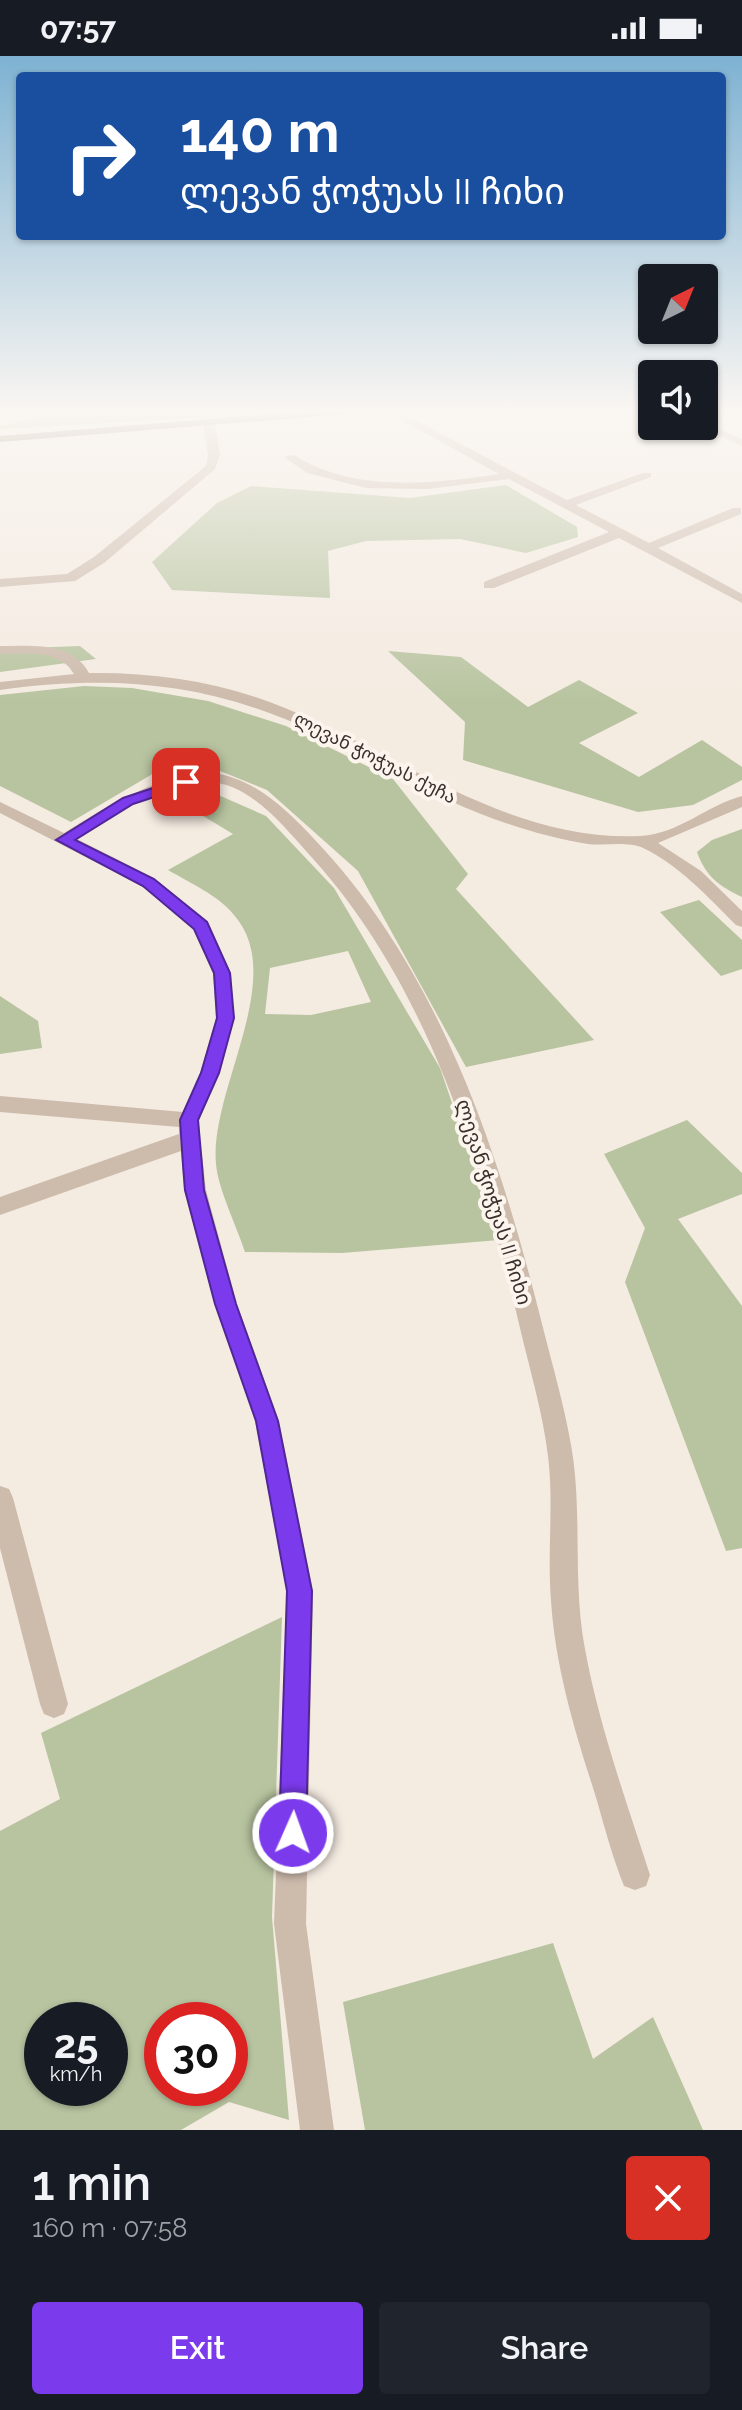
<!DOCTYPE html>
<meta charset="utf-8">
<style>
body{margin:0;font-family:Raleway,"Noto Sans Georgian",sans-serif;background:#20242c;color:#f1f3f6;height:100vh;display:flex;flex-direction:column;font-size:30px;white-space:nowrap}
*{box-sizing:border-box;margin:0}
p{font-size:26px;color:#9ea1a6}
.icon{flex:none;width:44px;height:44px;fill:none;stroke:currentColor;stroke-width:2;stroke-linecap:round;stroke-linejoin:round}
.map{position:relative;height:2074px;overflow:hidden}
.side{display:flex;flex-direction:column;background:#171b24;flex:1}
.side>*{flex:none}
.top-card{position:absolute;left:16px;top:16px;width:710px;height:168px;border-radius:8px;box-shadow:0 2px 6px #0004;background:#1a4fa0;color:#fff;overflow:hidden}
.needle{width:52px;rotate:43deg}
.fabs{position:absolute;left:638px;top:208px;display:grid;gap:16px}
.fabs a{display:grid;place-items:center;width:80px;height:80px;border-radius:8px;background:#171b24;box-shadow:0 2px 6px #0004;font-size:40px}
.speed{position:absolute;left:24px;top:1946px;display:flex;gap:16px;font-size:40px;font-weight:700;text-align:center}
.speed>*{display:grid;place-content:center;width:104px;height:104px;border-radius:50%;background:#171b24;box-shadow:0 2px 6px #0004;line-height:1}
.speed small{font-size:20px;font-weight:400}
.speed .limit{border:12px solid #d22;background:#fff;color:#111}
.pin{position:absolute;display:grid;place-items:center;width:68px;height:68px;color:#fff;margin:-34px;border-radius:16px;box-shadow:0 4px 12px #0006}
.me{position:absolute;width:88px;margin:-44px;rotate:2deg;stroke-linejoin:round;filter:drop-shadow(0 0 6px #0008)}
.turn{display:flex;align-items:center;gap:28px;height:168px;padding:0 32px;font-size:36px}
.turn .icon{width:104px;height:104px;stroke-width:2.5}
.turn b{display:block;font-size:56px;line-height:68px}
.round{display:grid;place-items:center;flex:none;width:84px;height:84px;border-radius:8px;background:#20242c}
.overview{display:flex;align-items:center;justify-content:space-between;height:136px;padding:0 32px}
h1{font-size:48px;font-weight:600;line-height:60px}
.primary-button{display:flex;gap:16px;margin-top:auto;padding:16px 32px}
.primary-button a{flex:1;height:92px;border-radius:8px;background:#7c3aed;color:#fff;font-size:32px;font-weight:600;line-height:92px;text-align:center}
.primary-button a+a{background:#20242c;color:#f1f3f6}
.status{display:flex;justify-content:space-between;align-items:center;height:56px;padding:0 40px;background:#171b24;direction:ltr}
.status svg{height:22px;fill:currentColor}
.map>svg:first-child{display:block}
.green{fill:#b8c4a0;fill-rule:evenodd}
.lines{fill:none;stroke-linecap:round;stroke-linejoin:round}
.minor{fill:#cdbbac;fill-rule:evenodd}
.major{fill:#7d675c;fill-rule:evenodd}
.route{fill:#7c3aed;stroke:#51269a;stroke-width:2}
.labels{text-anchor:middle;stroke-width:8;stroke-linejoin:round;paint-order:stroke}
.far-street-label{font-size:18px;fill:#3b302b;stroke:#fbf5ee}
.street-label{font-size:20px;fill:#3b302b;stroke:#fbf5ee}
</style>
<div class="status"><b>07:57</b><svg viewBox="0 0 49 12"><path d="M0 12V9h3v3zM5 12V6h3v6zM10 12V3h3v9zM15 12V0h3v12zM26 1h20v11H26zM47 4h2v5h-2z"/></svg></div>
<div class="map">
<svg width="742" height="2074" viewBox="0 0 742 2074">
<rect width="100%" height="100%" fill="#f4ebe1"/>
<g class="green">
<path d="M72,355H192L213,361L0,373V370Z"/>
<path d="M506,429L577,471L578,481L526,497L460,483L366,485L328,495L330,542L172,534L152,506L217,447L251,430L410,442Z"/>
<path d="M80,590L96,603L0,616V593Z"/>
<path d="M388,595L461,601L528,651L579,624L638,657L579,687L639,721L702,684L742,711V724L693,749L638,756L463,704L465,666Z"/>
<path d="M84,630L132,632L208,645L286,670L393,723L468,818L456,833L594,984L466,1011L358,815L267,734L205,709L161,713L71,766L0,730V639Z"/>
<path d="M191,735L216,738L266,760L334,832L440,1012L499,1184L342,1197L245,1196C237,1171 218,1133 216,1108C209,1034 289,921 234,859C218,839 190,827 168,814L233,778L170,740ZM348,895L371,946L311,959L265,958L270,912Z"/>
<path d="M742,773V841C719,830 706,821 697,796L712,784Z"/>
<path d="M699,844L742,884V913L721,920L660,856Z"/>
<path d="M0,940L38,965L42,992L0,998Z"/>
<path d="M687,1064L742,1117V1138L678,1163L742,1250V1492L726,1495L625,1226L645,1172L604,1098Z"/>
<path d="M282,1561L272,1861L289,2064L229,2046L181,2074H0V1775L60,1743L41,1677ZM42,1964H110V2032H42ZM162,1964H230V2032H162Z"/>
<path d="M553,1887L593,2003L653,1961L703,2074H365L343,1946Z"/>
</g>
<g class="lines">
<g class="minor">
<path d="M385,355H398L567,444L643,417H651V421L576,449L649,487L733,452H741V458L658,492L742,538V547L619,482L494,532H484V526L609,476L509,423L428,433L366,432L307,417L284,401L294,399C354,437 431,428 499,418Z"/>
<path d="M209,365L215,368L220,399L215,413L104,507L75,525L0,531V523L67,518L94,501L206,410L208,399L203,368Z"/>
<path d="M704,366L742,383V390L700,371Z"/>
<path d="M0,590C31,590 72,585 89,617C156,616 222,626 285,652C401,699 509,786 641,780C678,778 708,749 742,740V751L658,787L701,815L742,855V871L736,869C708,841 679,809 643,792C628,785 605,790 588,788C556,783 525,774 494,763C433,741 378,706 319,678C213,627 116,618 0,634V626L74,618C59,592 26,598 0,598Z"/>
<path d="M209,716C255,722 286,753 316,785C440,916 499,1096 542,1268C552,1308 564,1348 571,1389C583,1456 572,1525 585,1593C599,1670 626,1744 650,1819L646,1830L635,1834L624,1830C612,1800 604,1769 595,1738C575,1676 555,1610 551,1544C547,1496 554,1448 548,1400C543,1357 530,1315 520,1272C480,1103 427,925 306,795C282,768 248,726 207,726C160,726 115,759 77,783L154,822L207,866L231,917L234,962L220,1017L199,1064L200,1083L206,1134L237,1248L279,1365L313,1535L306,1868L334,2074H300L274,1868L287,1535L255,1365L215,1248L184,1134L181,1095L0,1159V1141L179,1078V1071L0,1056V1040L183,1056L200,1017L216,962L213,917L194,873L142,830L0,757V746L64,777C109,749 154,721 209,716Z"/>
<path d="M0,1430L9,1433L13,1442L68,1648L64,1658L54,1662L44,1658L40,1648L0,1492Z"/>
</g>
<path class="major" d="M310,355H351L346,358L0,386V380Z"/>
</g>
<linearGradient id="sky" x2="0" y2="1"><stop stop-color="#7eb2d2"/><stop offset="0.55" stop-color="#faf6f2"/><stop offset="1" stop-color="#faf6f2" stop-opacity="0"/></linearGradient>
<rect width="742" height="645" fill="url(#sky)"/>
<path class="route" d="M186,721L191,723V729L133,748L75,784L154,823L207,866L230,917L234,962L219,1017L198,1064L202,1109L204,1134L236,1248L278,1365L312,1535L306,1777L302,1786L293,1790L283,1786L279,1777L287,1535L256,1365L215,1248L185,1134L183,1109L180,1064L201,1017L217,962L214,917L194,873L143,830L56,784L123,742Z"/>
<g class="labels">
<g class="far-street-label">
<text transform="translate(375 702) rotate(27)" y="6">ლევან ჭოჭუას ქუჩა</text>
</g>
<g class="street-label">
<text transform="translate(494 1146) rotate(73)" y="7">ლევან ჭოჭუას II ჩიხი</text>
</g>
</g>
</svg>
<div class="fabs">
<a><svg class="needle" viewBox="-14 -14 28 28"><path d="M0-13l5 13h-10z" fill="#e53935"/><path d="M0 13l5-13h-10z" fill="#9ea1a6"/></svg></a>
<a><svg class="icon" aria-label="sound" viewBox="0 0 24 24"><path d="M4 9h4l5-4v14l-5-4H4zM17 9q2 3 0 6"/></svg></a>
</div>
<div class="speed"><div>25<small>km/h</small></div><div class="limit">30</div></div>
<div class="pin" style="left:186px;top:726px;background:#d93025"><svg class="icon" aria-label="arrive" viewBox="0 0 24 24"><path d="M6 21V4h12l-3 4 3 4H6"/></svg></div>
<svg class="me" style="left:293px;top:1777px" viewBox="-20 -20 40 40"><circle r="17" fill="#7c3aed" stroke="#fff" stroke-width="3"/><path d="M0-11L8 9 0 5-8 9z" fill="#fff"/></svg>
<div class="top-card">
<div class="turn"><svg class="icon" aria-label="right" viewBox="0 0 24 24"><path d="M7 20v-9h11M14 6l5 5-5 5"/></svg><div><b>140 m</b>ლევან ჭოჭუას II ჩიხი</div></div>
</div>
</div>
<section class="side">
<div class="overview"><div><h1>1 min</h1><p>160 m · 07:58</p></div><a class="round" style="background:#d93025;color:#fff"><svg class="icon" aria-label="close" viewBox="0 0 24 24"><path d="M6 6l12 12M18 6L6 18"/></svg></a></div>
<div class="primary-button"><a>Exit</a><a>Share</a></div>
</section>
